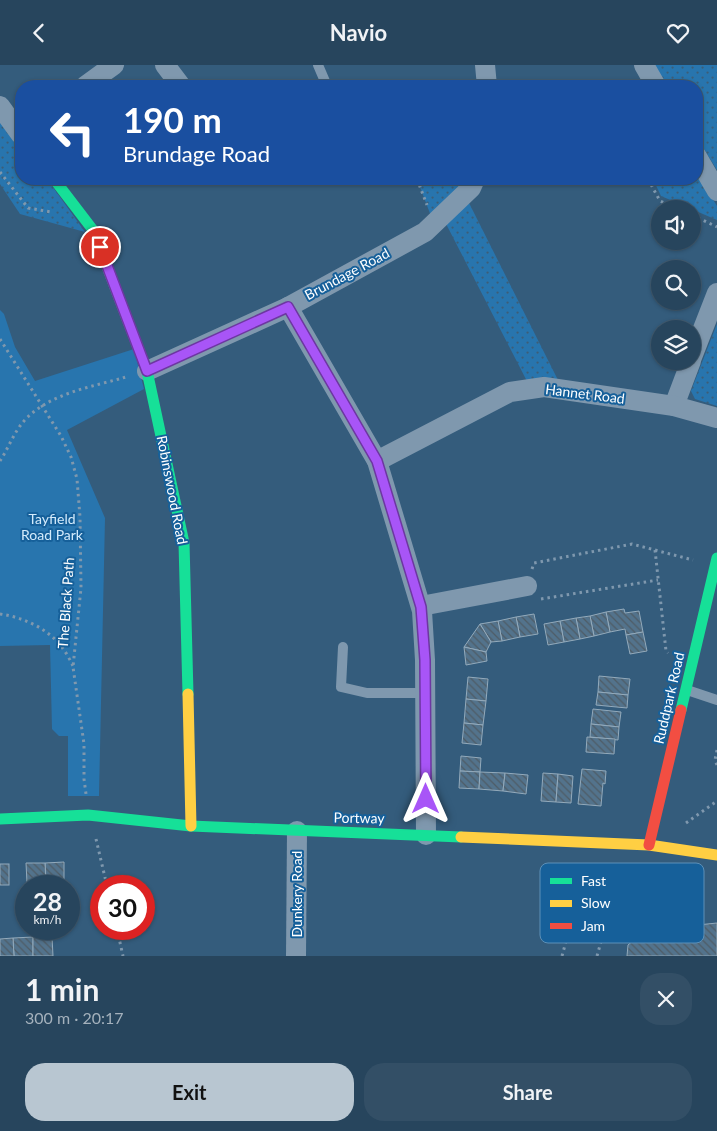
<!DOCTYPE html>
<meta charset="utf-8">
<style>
body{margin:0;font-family:Lato,sans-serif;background:#334f66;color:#f1f3f6;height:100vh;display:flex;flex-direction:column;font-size:19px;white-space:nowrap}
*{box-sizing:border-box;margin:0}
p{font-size:16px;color:#a4b1bc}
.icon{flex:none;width:28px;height:28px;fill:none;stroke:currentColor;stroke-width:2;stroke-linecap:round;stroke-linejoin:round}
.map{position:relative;height:891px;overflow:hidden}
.sheet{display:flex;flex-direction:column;background:#27455d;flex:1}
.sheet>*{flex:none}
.top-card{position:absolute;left:15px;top:15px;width:688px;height:105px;border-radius:20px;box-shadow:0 1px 4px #0004,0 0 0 1px #435d72;background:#1a4fa0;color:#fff;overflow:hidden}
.buttons{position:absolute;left:651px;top:135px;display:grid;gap:10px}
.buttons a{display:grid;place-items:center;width:50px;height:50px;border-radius:50%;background:#27455d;box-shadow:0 1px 4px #0004,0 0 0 1px #435d72;font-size:25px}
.speed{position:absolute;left:15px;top:810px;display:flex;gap:10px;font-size:25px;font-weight:700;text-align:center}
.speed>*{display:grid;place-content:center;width:65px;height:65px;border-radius:50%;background:#27455d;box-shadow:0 1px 4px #0004,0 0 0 1px #435d72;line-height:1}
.speed small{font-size:12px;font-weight:400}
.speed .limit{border:8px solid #d22;background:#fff;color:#111}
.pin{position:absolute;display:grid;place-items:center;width:42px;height:42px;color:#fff;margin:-21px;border:2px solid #fff;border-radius:50%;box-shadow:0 1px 5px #0007}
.me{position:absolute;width:55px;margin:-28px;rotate:0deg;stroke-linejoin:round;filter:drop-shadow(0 0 4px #0008)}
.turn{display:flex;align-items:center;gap:18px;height:105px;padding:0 25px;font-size:22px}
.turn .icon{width:65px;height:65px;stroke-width:2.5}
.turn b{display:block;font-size:35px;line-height:42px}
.round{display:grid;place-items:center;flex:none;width:52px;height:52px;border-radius:20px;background:#334f66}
.headline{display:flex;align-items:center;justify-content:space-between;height:85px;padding:0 25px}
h1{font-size:30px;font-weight:700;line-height:38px}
.cta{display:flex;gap:10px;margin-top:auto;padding:10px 25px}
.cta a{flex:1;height:58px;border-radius:20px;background:#b8c6d1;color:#111;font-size:20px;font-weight:700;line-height:58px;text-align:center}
.cta a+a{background:#334f66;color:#f1f3f6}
header{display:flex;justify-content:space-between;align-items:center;height:65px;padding:0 25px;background:#27455d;font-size:22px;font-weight:700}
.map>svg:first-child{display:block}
.grass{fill:url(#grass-dots)}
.green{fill:#2875ae}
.building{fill:url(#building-back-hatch);stroke:#93aabb}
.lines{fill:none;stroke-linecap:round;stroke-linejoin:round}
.path{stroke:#7f98ae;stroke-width:3;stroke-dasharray:2.5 4;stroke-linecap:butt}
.lane{stroke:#7f98ae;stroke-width:10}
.street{stroke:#7f98ae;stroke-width:20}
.fast{stroke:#16e098;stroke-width:11}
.slow{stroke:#ffcf43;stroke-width:11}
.jam{stroke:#f24e42;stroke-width:11}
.route-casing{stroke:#6d37a1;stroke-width:12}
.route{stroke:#a855f7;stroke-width:9}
.labels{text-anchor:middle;stroke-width:4;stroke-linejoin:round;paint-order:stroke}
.street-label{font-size:14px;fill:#fff;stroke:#16609a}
.park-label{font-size:14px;fill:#d3ebfc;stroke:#16609a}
.key{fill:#16609a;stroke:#5c90b8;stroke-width:1}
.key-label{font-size:14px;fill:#fff}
</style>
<header><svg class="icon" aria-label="back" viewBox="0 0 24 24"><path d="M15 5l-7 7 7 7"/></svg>Navio<svg class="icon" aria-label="heart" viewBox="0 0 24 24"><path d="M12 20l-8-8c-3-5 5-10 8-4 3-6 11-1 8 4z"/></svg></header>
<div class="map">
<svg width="717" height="891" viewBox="0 0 717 891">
<defs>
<pattern id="grass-dots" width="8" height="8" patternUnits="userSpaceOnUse" patternTransform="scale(1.25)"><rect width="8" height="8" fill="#2875ae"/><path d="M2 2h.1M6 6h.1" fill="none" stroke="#3c5e78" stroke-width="1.8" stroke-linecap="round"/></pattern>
<pattern id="building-back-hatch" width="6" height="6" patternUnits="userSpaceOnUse" patternTransform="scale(1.25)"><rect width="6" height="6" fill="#53738c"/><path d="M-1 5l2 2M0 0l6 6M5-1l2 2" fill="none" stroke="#4f5c66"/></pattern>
</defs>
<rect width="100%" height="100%" fill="#345c7c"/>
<g class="grass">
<path d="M652,0H717V105L696,71V21H665Z"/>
<path d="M0,47L21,77V114H47L85,167L20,149L0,119Z"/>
<path d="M696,107L717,141V155L661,131L653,114H696Z"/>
<path d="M417,114H475L465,130L563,325L531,324L442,151L434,159Z"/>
<path d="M717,259V341L695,334L691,326Z"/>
</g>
<path class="green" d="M0,245L4,249L15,282L35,316L134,284L144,324L67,365L105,453L99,731H68V671H59L52,664L50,580L0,581Z"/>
<g class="building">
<path d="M624,544L625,548L639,546L643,567L626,570L625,564L610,567L606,547Z"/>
<path d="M606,547L610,567L594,571L590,551Z"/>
<path d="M534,549L538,569L520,572L516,552Z"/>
<path d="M590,551L594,571L580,574L576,553Z"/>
<path d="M516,552L520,572L502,576L498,556Z"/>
<path d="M576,553L580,574L564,577L560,556Z"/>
<path d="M498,556L502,576L491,577L480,559Z"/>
<path d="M560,556L564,577L548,580L544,559Z"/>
<path d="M480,559L491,577L486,587L464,582Z"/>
<path d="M643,567L647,586L630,589L626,570Z"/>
<path d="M464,582L486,587L487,596L466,600Z"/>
<path d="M599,611L630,614L628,630L598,627Z"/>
<path d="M468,612L488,614L486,636L466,634Z"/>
<path d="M598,627L628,630L627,643L596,640Z"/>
<path d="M466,634L486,636L483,660L464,658Z"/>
<path d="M593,644L621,647L619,662L591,659Z"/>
<path d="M464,658L483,660L481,680L462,678Z"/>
<path d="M591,659L619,662L618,675L590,672Z"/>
<path d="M587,672L615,674L614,689L586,687Z"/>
<path d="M461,691L481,693L480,707L460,706Z"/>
<path d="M582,704L606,706L605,719L603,718L601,741L578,739Z"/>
<path d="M460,706L480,707L479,724L459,723Z"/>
<path d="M480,707L505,708L503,726L479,724Z"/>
<path d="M505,708L528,710L526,729L503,726Z"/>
<path d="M543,708L558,709L556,737L541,736Z"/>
<path d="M558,709L573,711L571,738L556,737Z"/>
<path d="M64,797V817H46L45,798Z"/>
<path d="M26,798H45L46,817L27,818Z"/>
<rect x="0" y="799" width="9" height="21"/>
<path d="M686,841L688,861L717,858V891H627L628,880L636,873L653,870L650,845Z"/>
<path d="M33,872V891H14L13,873Z"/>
<path d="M33,872H52L53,891H33Z"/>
<path d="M13,873L14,891H0V874Z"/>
</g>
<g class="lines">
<g class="path">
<path d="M0,107L28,143L51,147"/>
<path d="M417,114L427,140"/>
<path d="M648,114L660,136L678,144"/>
<path d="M692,150L717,162"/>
<path d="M0,274L61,371L71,392L77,414L80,452L81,523L73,602L84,679V714L86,729"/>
<path d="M0,396C8,384 14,367 24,356C49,328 92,322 126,312"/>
<path d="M655,485L666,586L668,588"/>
<path d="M532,504L534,498L632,479L693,495"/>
<path d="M541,534L658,515"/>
<path d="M0,549C22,552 47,563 61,581C66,587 70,595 73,601"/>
<path d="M717,685L715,695L717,700"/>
<path d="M686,758L717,736"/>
<path d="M96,774L107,821"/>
<path d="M117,864L123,891"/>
<path d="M562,891L587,800"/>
<path d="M597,891L622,802"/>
</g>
<g class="lane">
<path d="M318,0L327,21"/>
<path d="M343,582L341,622L367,628H425"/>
<path d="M687,625L717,635"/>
</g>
<g class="street">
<path d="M165,0L181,21"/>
<path d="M485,0L487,21"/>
<path d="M644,0L656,21"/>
<path d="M85,21L114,0"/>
<path d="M0,41L21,70"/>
<path d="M696,90L717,126"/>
<path d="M288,242L377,396L422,546L425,595L426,770"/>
<path d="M692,292L717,228"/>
<path d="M147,306L288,242L425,167L471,123L475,114"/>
<path d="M674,341L691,296"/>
<path d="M377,396L510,327L544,322L674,341L717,353"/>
<path d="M421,541L527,521"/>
<path d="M296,891L297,766"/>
</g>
<g class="fast">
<path d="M54,114L93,165L147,306L184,478L188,629"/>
<path d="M681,645L717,493"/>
<path d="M0,754L88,750L191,761L461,772"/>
</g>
<g class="slow">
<path d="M188,629L191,761"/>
<path d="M461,772L649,780L717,790"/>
</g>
<path class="jam" d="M649,780L681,645"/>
</g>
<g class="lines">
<defs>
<path id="route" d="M100,182L147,306L288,242L377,396L421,542L425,595L426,734"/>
</defs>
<use href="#route" class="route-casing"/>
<use href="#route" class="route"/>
</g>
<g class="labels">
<g class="street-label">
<text transform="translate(347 209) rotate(-28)" y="5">Brundage Road</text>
<text transform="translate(585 329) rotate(7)" y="5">Hannet Road</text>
<text transform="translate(172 425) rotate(79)" y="5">Robinswood Road</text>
<text transform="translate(66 538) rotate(-86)" y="5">The Black Path</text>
<text transform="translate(669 633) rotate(-77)" y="5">Ruddpark Road</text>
<text transform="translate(359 753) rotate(1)" y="5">Portway</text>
<text transform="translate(297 829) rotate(-90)" y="5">Dunkery Road</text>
</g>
<g class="park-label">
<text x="52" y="459">Tayfield<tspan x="52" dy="16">Road Park</tspan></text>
</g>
</g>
<rect x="540" y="798" width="164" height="80" rx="8" class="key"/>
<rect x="550" y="813" width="22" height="6" fill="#16e098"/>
<rect x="550" y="835" width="22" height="7" fill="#ffcf43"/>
<rect x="550" y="858" width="22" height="6" fill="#f24e42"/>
<g class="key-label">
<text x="581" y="821">Fast</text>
<text x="581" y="843">Slow</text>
<text x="581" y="866">Jam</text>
</g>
</svg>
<div class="buttons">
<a><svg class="icon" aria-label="sound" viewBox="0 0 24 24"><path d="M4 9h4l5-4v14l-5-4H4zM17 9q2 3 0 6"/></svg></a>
<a><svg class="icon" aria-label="search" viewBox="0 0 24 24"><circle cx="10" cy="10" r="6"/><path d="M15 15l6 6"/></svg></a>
<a><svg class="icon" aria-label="layers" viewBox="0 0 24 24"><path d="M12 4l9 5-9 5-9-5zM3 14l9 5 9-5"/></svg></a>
</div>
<div class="speed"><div>28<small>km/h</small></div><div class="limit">30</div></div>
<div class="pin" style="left:100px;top:182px;background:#d93025"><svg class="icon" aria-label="arrive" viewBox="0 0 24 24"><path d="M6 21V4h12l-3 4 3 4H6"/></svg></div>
<svg class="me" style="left:426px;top:734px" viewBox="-20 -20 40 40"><path d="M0-17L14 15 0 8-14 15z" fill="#a855f7" stroke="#fff" stroke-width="4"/></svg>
<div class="top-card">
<div class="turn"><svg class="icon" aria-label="left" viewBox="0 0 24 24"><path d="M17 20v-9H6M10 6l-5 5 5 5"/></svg><div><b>190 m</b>Brundage Road</div></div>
</div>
</div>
<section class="sheet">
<div class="headline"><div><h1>1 min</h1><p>300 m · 20:17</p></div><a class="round"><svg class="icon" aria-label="close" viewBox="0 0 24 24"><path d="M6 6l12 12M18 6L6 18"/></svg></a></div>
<div class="cta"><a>Exit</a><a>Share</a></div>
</section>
